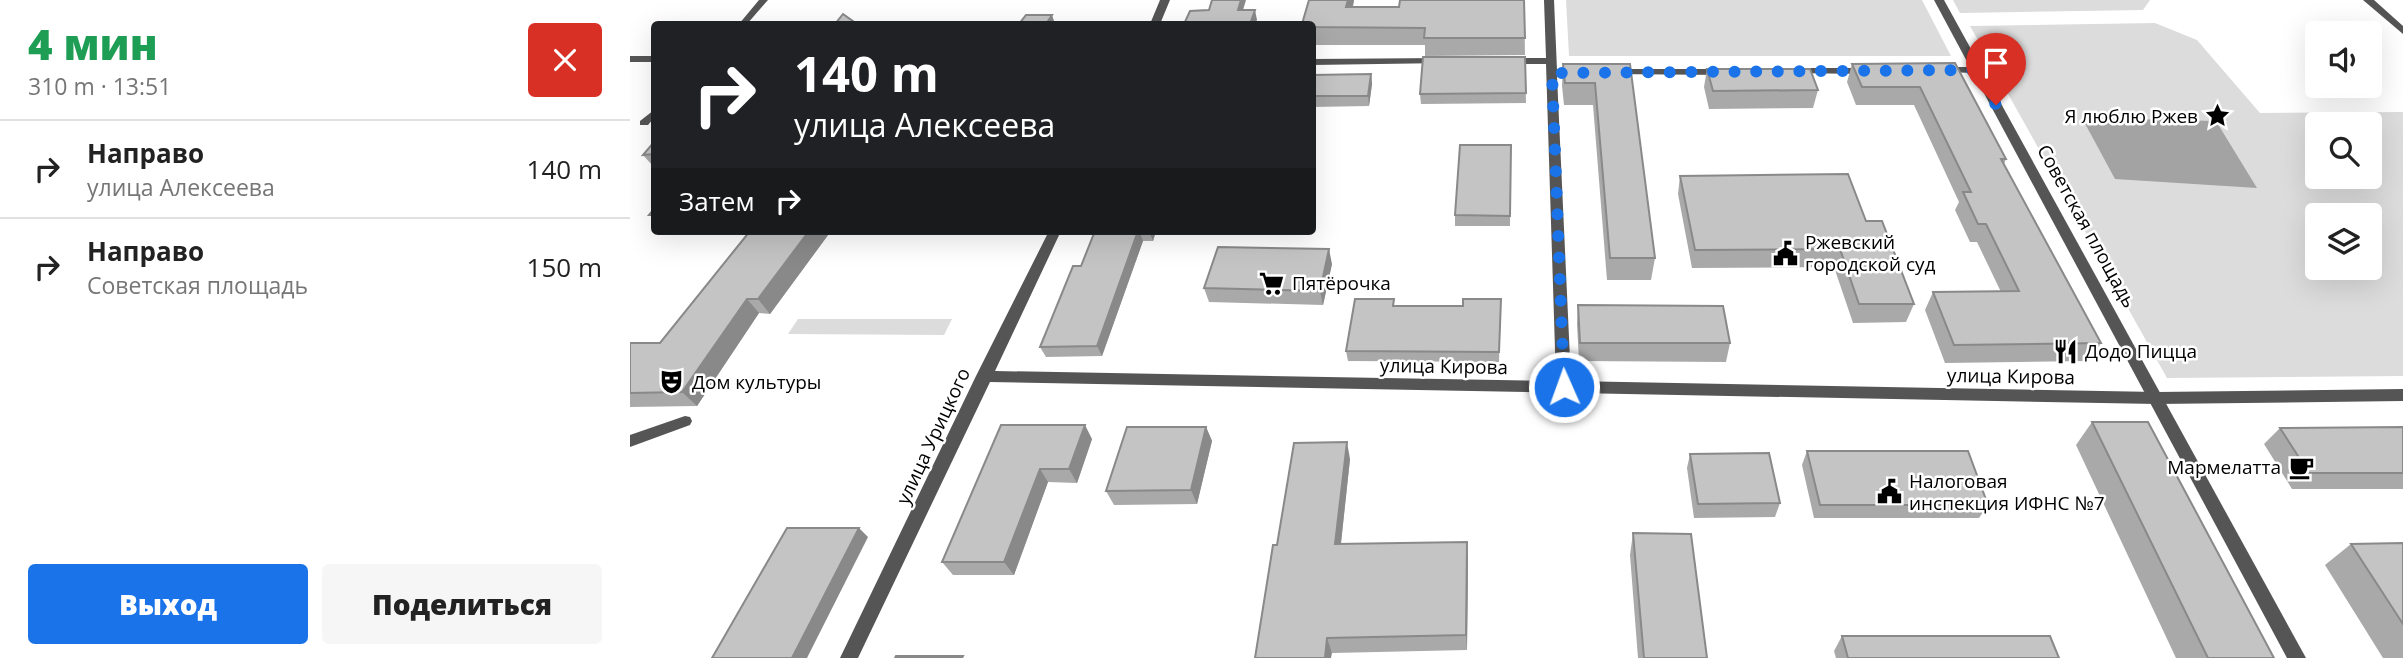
<!DOCTYPE html>
<html lang="ru">
<meta charset="utf-8">
<style>
body{margin:0;font-family:"Open Sans",sans-serif;background:#f6f6f6;color:#222;height:100vh;display:flex;flex-direction:column;font-size:26px;white-space:nowrap}
*{box-sizing:border-box;margin:0}
p{font-size:23px;color:#767676}
.icon{flex:none;width:38px;height:38px;fill:none;stroke:currentColor;stroke-width:2;stroke-linecap:round;stroke-linejoin:round}
.map{position:relative;flex:1;overflow:hidden}
.side{display:flex;flex-direction:column;background:#fff;width:630px}
.side>*{flex:none}
.hud{position:absolute;left:21px;top:21px;width:665px;height:214px;border-radius:7px;box-shadow:0 7px 28px #0002;background:#202124;color:#fff;overflow:hidden}
.buttons{position:absolute;left:1675px;top:21px;display:grid;gap:14px}
.buttons a{display:grid;place-items:center;width:77px;height:77px;border-radius:7px;background:#fff;box-shadow:0 7px 28px #0002;font-size:35px}
.pin{position:absolute;display:grid;place-items:center;width:60px;height:60px;color:#fff;margin:-72px -30px;border-radius:50% 50% 50% 0;rotate:-45deg;box-shadow:0 0 7px #0007}
.pin .icon{rotate:45deg}
.me{position:absolute;width:77px;margin:-38px;rotate:358deg;stroke-linejoin:round;filter:drop-shadow(0 0 5px #0008)}
.turn{display:flex;align-items:center;gap:24px;height:147px;padding:0 28px;font-size:32px}
.turn .icon{width:91px;height:91px;stroke-width:2.5}
.turn b{display:block;font-size:49px;line-height:60px}
.then{display:flex;align-items:center;height:66px;padding:0 28px;background:#0003;gap:14px;font-size:26px}
.round{display:grid;place-items:center;flex:none;width:74px;height:74px;border-radius:7px;background:#f6f6f6}
.summary{display:flex;align-items:center;justify-content:space-between;height:119px;padding:0 28px}
h1{font-size:42px;font-weight:800;line-height:52px;color:#1e9e55}
.cta{display:flex;gap:14px;margin-top:auto;padding:14px 28px}
.cta a{flex:1;height:80px;border-radius:7px;background:#1a73e8;color:#fff;font-size:28px;font-weight:800;line-height:80px;text-align:center}
.cta a+a{background:#f6f6f6;color:#222}
ul{padding:0;list-style:none}
li{display:flex;align-items:center;gap:21px;height:98px;padding:0 28px;border-top:2px solid #e0e0e0}
li div{flex:1}
li b{display:block;font-size:26px}
li em{font-style:normal}
main{display:flex;flex:1;min-height:0}
.map>svg:first-child{display:block}
.green{fill:#dcdcdc;fill-rule:evenodd}
.water{fill:#a3a3a3}
.lines{fill:none;stroke-linecap:round;stroke-linejoin:round}
.service{fill:#555;fill-rule:evenodd}
.minor{fill:#555;fill-rule:evenodd}
.tertiary{fill:#555;fill-rule:evenodd}
.wall{fill:#a9a9a9}
.shaded-wall{fill:#898989}
.building{fill:#c4c4c4;stroke:#898989;stroke-width:2}
.route{stroke:#1a73e8;stroke-width:12;stroke-dasharray:0 21.6}
.labels{text-anchor:middle;stroke-width:5;stroke-linejoin:round;paint-order:stroke}
.poi-label{font-size:19px;fill:#000;stroke:#fff;text-anchor:start}
.street-label{font-size:19px;fill:#000;stroke:#fff}
</style>
<main>
<section class="side">
<div class="summary"><div><h1>4 мин</h1><p>310 m · 13:51</p></div><a class="round" style="background:#d93025;color:#fff"><svg class="icon" aria-label="close" viewBox="0 0 24 24"><path d="M6 6l12 12M18 6L6 18"/></svg></a></div>
<ul>
<li><svg class="icon" aria-label="right" viewBox="0 0 24 24"><path d="M7 20v-9h11M14 6l5 5-5 5"/></svg><div><b>Направо</b><p>улица Алексеева</p></div><em>140 m</em></li>
<li><svg class="icon" aria-label="right" viewBox="0 0 24 24"><path d="M7 20v-9h11M14 6l5 5-5 5"/></svg><div><b>Направо</b><p>Советская площадь</p></div><em>150 m</em></li>
</ul>
<div class="cta"><a>Выход</a><a>Поделиться</a></div>
</section>
<div class="map">
<svg width="1773" height="658" viewBox="0 0 1773 658">
<rect width="100%" height="100%" fill="#fff"/>
<g class="green">
<path d="M936,0H1292L1321,56H939Z"/>
<path d="M1323,0H1520L1513,10L1330,13Z"/>
<path d="M1525,23L1567,40L1630,113L1773,112V376L1537,378L1340,26ZM1687,124H1740V177H1687ZM1687,215H1740V268H1687Z"/>
<path d="M168,319H322L314,335L158,334Z"/>
</g>
<path class="water" d="M1452,118L1586,121L1627,188L1485,179Z"/>
<g class="lines">
<g class="service">
<path d="M129,0H138L117,24H109Z"/>
<path d="M24,110V118L18,125H10V121Z"/>
<path d="M55,416L60,417L62,421L60,425L0,447V435Z"/>
</g>
<g class="minor">
<path d="M530,0H540L530,24H520Z"/>
<path d="M914,0H924L927,70L952,69L957,72L952,75L927,76L941,381L1527,392L1773,389V401L1527,404L360,382L228,658H210L346,376L419,231H431L365,371L926,381L916,64H877L872,61L877,58H916Z"/>
<rect x="0" y="56" width="24" height="6"/>
<path d="M812,58L817,61L816,63L682,65V59Z"/>
<path d="M1312,67H1347L1352,70L1347,73L1308,72L1307,70Z"/>
<path d="M1161,68H1239L1244,71L1239,74L1157,73V69Z"/>
<path d="M983,69H1095L1100,72L1095,75L979,74V70Z"/>
</g>
<g class="tertiary">
<path d="M1304,0H1314L1676,658H1657Z"/>
<path d="M1733,0H1744L1773,26V34Z"/>
</g>
</g>
<g class="wall">
<path d="M679,0H724L723,7H769L894,0L895,55L795,56V45H682V24Z"/>
<path d="M895,57L896,103L791,104L790,94Z"/>
<path d="M1325,63L1376,159L1374,164L1471,343L1459,361L1315,363L1295,310L1303,292H1371L1347,242H1340L1325,210L1329,202L1284,105H1226L1217,82L1222,64Z"/>
<path d="M933,64H1000L1025,258L1021,280H977L963,105H934L932,86Z"/>
<path d="M1077,69L1188,90L1183,108L1079,109L1074,87Z"/>
<path d="M741,74L742,84L739,106L682,107V75Z"/>
<path d="M24,142V165H22L13,155Z"/>
<path d="M881,145L880,226H825V215Z"/>
<path d="M1050,176L1236,221L1284,304L1276,322L1223,323L1204,267L1062,268L1048,194Z"/>
<path d="M120,231H201L140,314L129,313L67,406L0,407V343H30Z"/>
<path d="M465,231H526L523,241H513L472,356L416,357L410,347L451,266Z"/>
<path d="M702,264L693,305L579,302L574,288Z"/>
<path d="M871,299L869,362L718,361L716,351L765,306H833Z"/>
<path d="M948,305L1100,343L1096,362L949,361L947,324Z"/>
<path d="M1462,422L1644,658H1546L1446,445Z"/>
<path d="M371,425L462,439L447,483L418,482L384,575H323L312,562Z"/>
<path d="M576,427L582,441L567,504L484,505L476,491Z"/>
<path d="M1773,427V489H1662L1634,444L1650,428Z"/>
<path d="M1177,451L1358,505L1349,518H1184L1172,465Z"/>
<path d="M1060,454L1150,503L1145,517L1064,518L1057,468Z"/>
<path d="M720,459L711,544L838,557L837,650L702,653L647,545Z"/>
<path d="M1003,533L1077,658H1008L1000,555Z"/>
<path d="M1773,543V658H1753L1695,565L1721,544Z"/>
<path d="M1212,636L1429,658H1206L1204,651Z"/>
</g>
<g class="shaded-wall">
<path d="M611,0H616L610,20L608,10Z"/>
<path d="M718,0H724L719,24L716,7Z"/>
<path d="M625,10L627,20L625,24H620Z"/>
<path d="M422,15L425,24H416Z"/>
<path d="M741,74L742,84L739,106L738,96Z"/>
<path d="M179,231H201L140,314L128,299Z"/>
<path d="M509,231L513,241L472,356L467,346Z"/>
<path d="M519,231H526L523,241Z"/>
<path d="M699,249L702,264L693,305L690,291Z"/>
<path d="M117,299L129,313L67,406L52,392Z"/>
<path d="M455,425L462,439L447,483L439,469Z"/>
<path d="M576,427L582,441L567,504L561,490Z"/>
<path d="M717,442L720,459L709,560L705,544Z"/>
<path d="M410,469L418,482L384,575L374,562Z"/>
<path d="M229,528L238,537L177,658H162Z"/>
<path d="M837,542L838,557L837,650L836,635Z"/>
<path d="M697,638L702,653L701,658H695Z"/>
</g>
<g class="building">
<path d="M582,0H611L608,10H625L620,24H554L560,11L579,10Z"/>
<path d="M679,0H718L716,7H769L770,0H894L895,38H794L795,28L682,27V24H672Z"/>
<path d="M213,14L227,24H205Z"/>
<path d="M396,15H422L416,24H389Z"/>
<path d="M793,57H895L896,93L790,94Z"/>
<path d="M1325,63L1376,159H1371L1471,343L1324,345L1303,292L1389,291L1356,224H1348L1333,192H1341L1290,87H1232L1222,64Z"/>
<path d="M933,64H1000L1025,258H980L965,83H935Z"/>
<path d="M1077,69H1180L1188,90L1083,91Z"/>
<path d="M741,74L738,96H682V75Z"/>
<path d="M24,142V154L13,155Z"/>
<path d="M830,145H881L880,216L825,215Z"/>
<path d="M1218,174L1236,221H1252L1284,304H1229L1210,249L1065,250L1050,176Z"/>
<path d="M24,209V215H19Z"/>
<path d="M120,231H179L128,299H117L52,392L0,393V343H30Z"/>
<path d="M465,231H508L467,346L410,347L443,266H451Z"/>
<path d="M588,247L699,249L690,291L574,288Z"/>
<path d="M725,299H764L763,306H833V299H871L869,352L716,351Z"/>
<path d="M948,305L1093,306L1100,343H950Z"/>
<path d="M1462,422H1518L1644,658H1578Z"/>
<path d="M371,425H455L439,469H410L374,562H312Z"/>
<path d="M497,427H576L561,490L476,491Z"/>
<path d="M1773,427V473H1679L1650,428Z"/>
<path d="M717,442L705,544L837,542L836,635L697,638L695,658H625L643,545H647L664,443Z"/>
<path d="M1177,451H1338L1358,505H1190Z"/>
<path d="M1139,453L1150,503L1068,504L1060,454Z"/>
<path d="M157,528H229L162,658H82Z"/>
<path d="M1003,533L1061,534L1077,658H1014Z"/>
<path d="M1773,543V624L1721,544Z"/>
<path d="M1212,636H1420L1429,658H1218Z"/>
<path d="M266,656H333L332,658H265Z"/>
</g>
<g class="lines">
<path class="route" d="M934,387L922,73L1347,70L1366,105"/>
</g>
<defs>
<symbol id="sight-bare" viewBox="-9 -9 18 18"><path d="M0-6L1.8-2.2L6-1.7L2.9 1.2L3.7 5.4L0 3.3L-3.7 5.4L-2.9 1.2L-6-1.7L-1.8-2.2Z" fill="#000" stroke="#fff" stroke-width="2.5" paint-order="stroke"/></symbol>
<symbol id="civic-bare" viewBox="-9 -9 18 18"><path d="M-.6-6.5H3V-4.5H.6V-3L4-1V1h2V6H-6V1h2V-1L-.6-3ZM-1.2 2.5V6h2.4V2.5Z" fill="#000" stroke="#fff" stroke-width="2.5" paint-order="stroke"/></symbol>
<symbol id="supermarket-bare" viewBox="-9 -9 18 18"><path d="M-6-5.5h2.5l.6 2H6L4.5 2H-2.5L-4.4-4H-6ZM-1.5 3.2a1.3 1.3 0 1 0 .1 0ZM3 3.2a1.3 1.3 0 1 0 .1 0Z" fill="#000" stroke="#fff" stroke-width="2.5" paint-order="stroke"/></symbol>
<symbol id="restaurant-bare" viewBox="-9 -9 18 18"><path d="M-5-6h1v4h1v-4h1v4h1v-4h1v5L-1.5 .5V6h-2V.5L-5-1ZM5-6V6H3V1.5H1.5Q1.5-4 5-6Z" fill="#000" stroke="#fff" stroke-width="2.5" paint-order="stroke"/></symbol>
<symbol id="theatre-bare" viewBox="-9 -9 18 18"><path d="M-5-5.5Q0-4 5-5.5V0Q5 5 0 6Q-5 5-5 0ZM-3.3-2.5H-1v1.5H-3.3ZM1-2.5H3.3v1.5H1ZM-2.8 1Q0 5.5 2.8 1Z" fill="#000" stroke="#fff" stroke-width="2.5" paint-order="stroke"/></symbol>
<symbol id="cafe-bare" viewBox="-9 -9 18 18"><path d="M-5.5-4.5H6V0H3Q3 3.5 0 3.5H-2.5Q-5.5 3.5-5.5 0ZM3-3.2v2h1.7v-2ZM-6 4.5H4V6H-6Z" fill="#000" stroke="#fff" stroke-width="2.5" paint-order="stroke"/></symbol>
</defs>
<g fill-rule="evenodd">
<use href="#sight-bare" x="1570" y="98" width="35" height="35"/>
<use href="#civic-bare" x="1138" y="236" width="35" height="35"/>
<use href="#supermarket-bare" x="624" y="266" width="35" height="35"/>
<use href="#restaurant-bare" x="1418" y="334" width="35" height="35"/>
<use href="#theatre-bare" x="24" y="364" width="35" height="35"/>
<use href="#cafe-bare" x="1654" y="450" width="35" height="35"/>
<use href="#civic-bare" x="1242" y="474" width="35" height="35"/>
</g>
<g class="labels">
<g class="poi-label">
<text x="1568" y="123" text-anchor="end">Я люблю Ржев</text>
<text x="1175" y="249">Ржевский<tspan x="1175" dy="22">городской суд</tspan></text>
<text x="662" y="290">Пятёрочка</text>
<text x="1455" y="358">Додо Пицца</text>
<text x="62" y="389">Дом культуры</text>
<text x="1651" y="474" text-anchor="end">Мармелатта</text>
<text x="1279" y="488">Налоговая<tspan x="1279" dy="22">инспекция ИФНС №7</tspan></text>
</g>
<g class="street-label">
<text transform="translate(1457 226) rotate(61)" y="7">Советская площадь</text>
<text transform="translate(814 366) rotate(1)" y="7">улица Кирова</text>
<text transform="translate(1381 376) rotate(1)" y="7">улица Кирова</text>
<text transform="translate(303 436) rotate(-65)" y="7">улица Урицкого</text>
</g>
</g>
</svg>
<div class="buttons">
<a><svg class="icon" aria-label="sound" viewBox="0 0 24 24"><path d="M4 9h4l5-4v14l-5-4H4zM17 9q2 3 0 6"/></svg></a>
<a><svg class="icon" aria-label="search" viewBox="0 0 24 24"><circle cx="10" cy="10" r="6"/><path d="M15 15l6 6"/></svg></a>
<a><svg class="icon" aria-label="layers" viewBox="0 0 24 24"><path d="M12 4l9 5-9 5-9-5zM3 14l9 5 9-5"/></svg></a>
</div>
<div class="pin" style="left:1366px;top:105px;background:#d93025"><svg class="icon" aria-label="arrive" viewBox="0 0 24 24"><path d="M6 21V4h12l-3 4 3 4H6"/></svg></div>
<svg class="me" style="left:934px;top:387px" viewBox="-20 -20 40 40"><circle r="17" fill="#1a73e8" stroke="#fff" stroke-width="3"/><path d="M0-11L8 9 0 5-8 9z" fill="#fff"/></svg>
<div class="hud">
<div class="turn"><svg class="icon" aria-label="right" viewBox="0 0 24 24"><path d="M7 20v-9h11M14 6l5 5-5 5"/></svg><div><b>140 m</b>улица Алексеева</div></div>
<div class="then">Затем<svg class="icon" aria-label="right" viewBox="0 0 24 24"><path d="M7 20v-9h11M14 6l5 5-5 5"/></svg></div>
</div>
</div>
</main>
